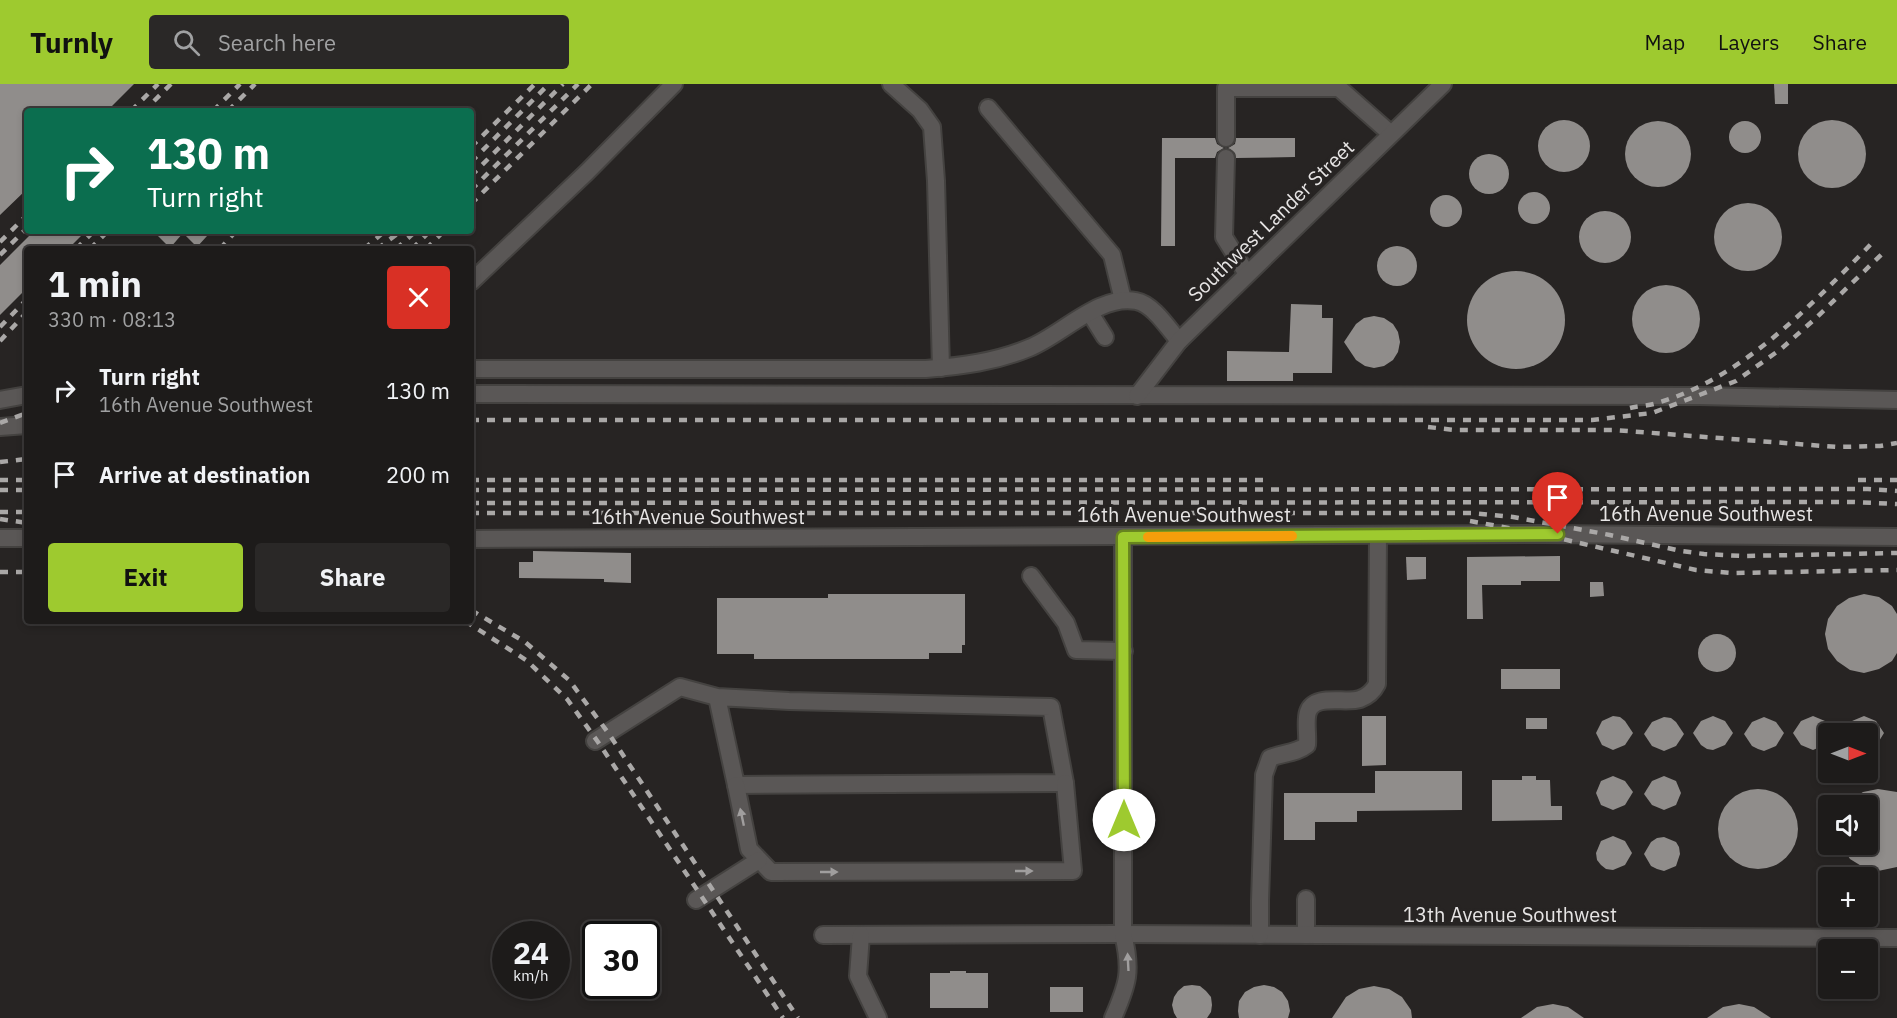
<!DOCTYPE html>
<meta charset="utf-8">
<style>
body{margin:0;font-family:"IBM Plex Sans",sans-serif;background:#2a2827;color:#f1f3f6;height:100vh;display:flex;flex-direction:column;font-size:22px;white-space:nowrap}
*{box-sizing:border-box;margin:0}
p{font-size:20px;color:#a0a1a2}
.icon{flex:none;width:33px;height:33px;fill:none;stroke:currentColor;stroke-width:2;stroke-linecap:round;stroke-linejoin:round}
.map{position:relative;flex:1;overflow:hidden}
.sheet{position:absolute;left:24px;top:162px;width:450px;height:378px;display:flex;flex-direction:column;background:#1d1b1a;border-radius:6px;box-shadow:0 3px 9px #0003,0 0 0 2px #3b3939}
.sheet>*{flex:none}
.banner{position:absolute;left:24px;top:24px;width:450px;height:126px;border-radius:6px;box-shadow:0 3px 9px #0003,0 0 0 2px #3b3939;background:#0b6e4f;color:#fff;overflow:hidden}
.needle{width:39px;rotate:90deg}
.fabs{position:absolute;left:1818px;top:639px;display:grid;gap:12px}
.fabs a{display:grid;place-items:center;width:60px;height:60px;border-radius:6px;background:#1d1b1a;box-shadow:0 3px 9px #0003,0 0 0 2px #3b3939;font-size:30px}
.speed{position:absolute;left:492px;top:837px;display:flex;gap:12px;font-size:30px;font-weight:700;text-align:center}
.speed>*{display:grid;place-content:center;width:78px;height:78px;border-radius:50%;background:#1d1b1a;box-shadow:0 3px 9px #0003,0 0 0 2px #3b3939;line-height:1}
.speed small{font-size:15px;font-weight:400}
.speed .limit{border:3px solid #111;border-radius:9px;background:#fff;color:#111}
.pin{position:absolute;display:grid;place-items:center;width:51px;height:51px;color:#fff;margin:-62px -26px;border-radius:50% 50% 50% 0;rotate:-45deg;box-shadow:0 0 6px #0007}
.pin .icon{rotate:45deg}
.me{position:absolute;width:66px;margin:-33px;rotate:0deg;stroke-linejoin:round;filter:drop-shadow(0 0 4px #0008)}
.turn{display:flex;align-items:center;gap:21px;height:126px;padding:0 24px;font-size:27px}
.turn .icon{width:78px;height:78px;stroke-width:2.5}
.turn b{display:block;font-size:42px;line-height:51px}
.round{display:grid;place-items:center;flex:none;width:63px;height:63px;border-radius:6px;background:#2a2827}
.head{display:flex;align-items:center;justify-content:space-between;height:102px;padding:0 24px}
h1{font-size:36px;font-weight:700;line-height:45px}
.button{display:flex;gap:12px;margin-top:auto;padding:12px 24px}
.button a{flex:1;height:69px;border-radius:6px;background:#9eca2f;color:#111;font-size:24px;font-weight:700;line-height:69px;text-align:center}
.button a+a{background:#2a2827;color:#f1f3f6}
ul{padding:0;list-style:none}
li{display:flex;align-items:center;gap:18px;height:84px;padding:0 24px}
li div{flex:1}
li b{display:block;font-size:22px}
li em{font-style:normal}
header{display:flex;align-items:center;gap:36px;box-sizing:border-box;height:84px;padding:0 30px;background:#9eca2f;color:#111}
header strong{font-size:28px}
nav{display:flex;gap:33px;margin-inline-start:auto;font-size:21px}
.search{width:420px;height:54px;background:#2a2827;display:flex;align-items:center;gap:15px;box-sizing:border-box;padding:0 21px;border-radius:6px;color:#a0a1a2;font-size:22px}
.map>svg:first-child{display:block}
.building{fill:#908d8b}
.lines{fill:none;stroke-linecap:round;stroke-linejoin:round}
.minor-casing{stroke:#444240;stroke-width:20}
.minor{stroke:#5a5756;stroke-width:16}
.rail{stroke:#aaa8a7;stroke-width:4.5;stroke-dasharray:8 8;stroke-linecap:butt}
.oneway{fill:#a09e9e}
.route-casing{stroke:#67831f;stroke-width:15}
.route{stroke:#9eca2f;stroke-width:10}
.slow{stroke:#f59e0b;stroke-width:10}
.labels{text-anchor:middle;stroke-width:6;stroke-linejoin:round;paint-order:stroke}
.street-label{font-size:20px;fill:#e7e5e5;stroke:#272423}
</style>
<header>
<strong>Turnly</strong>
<div class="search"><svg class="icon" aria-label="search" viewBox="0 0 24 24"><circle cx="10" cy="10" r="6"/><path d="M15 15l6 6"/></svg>Search here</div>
<nav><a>Map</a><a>Layers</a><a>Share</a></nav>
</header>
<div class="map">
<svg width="1897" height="934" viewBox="0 0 1897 934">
<rect width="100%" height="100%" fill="#272423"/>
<g class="building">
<path d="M0,0H134L107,27H27V105L0,131Z"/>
<path d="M1774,0H1788V20H1775Z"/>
<circle cx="1832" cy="70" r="34"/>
<circle cx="1564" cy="62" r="26"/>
<circle cx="1658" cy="70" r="33"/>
<circle cx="1745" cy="53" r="16"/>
<path d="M1162,54H1215L1217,60L1224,64L1217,68L1215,74H1175V162H1161Z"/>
<path d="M1236,54H1295V73L1236,74L1235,69L1228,64L1235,60Z"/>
<circle cx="1489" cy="90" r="20"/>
<circle cx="1534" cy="124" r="16"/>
<circle cx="1446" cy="127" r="16"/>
<circle cx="1748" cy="153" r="34"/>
<circle cx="1605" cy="153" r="26"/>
<path d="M34,147H86L68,165H27V204L0,231V181Z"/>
<path d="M153,147H202L207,152L197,163L183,149L170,164Z"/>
<circle cx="1397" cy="182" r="20"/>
<circle cx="1516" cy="236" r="49"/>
<circle cx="1666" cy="235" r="34"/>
<path d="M1291,220L1322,221V234H1333L1332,289H1293V297H1227V267L1289,268Z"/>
<path d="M1374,232L1384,234L1393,240L1398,248L1400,258L1398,268L1393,276L1384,282L1374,284L1365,282L1356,276L1344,258L1356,240L1364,234Z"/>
<path d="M533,467L631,469V499L604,498V495L519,494V478H533Z"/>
<path d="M1560,472V497H1521V501H1482L1483,535H1467V473Z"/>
<path d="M1406,473H1426V495L1407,496Z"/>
<path d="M1590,498H1603L1604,512L1590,513Z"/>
<path d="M828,510H965V561H962V569H929V575H754V570H717V514H828Z"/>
<path d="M1864,510L1879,513L1892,522L1897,530V569L1892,577L1879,585L1864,589L1850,586L1837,577L1828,565L1825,550L1828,535L1837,522L1849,514Z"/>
<circle cx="1717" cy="569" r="19"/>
<rect x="1501" y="585" width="59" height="20"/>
<path d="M1362,632H1386V681L1362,682Z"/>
<path d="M1613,632L1620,633L1625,637L1633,649L1625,661L1613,666L1602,661L1596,649L1602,637Z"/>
<path d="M1713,632L1725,637L1733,649L1725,661L1713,666L1707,665L1701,661L1693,649L1701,637Z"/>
<path d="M1813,632L1825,637L1833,649L1828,650V656L1825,661L1813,666L1801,661L1793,649L1801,637Z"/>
<path d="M1864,632L1876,637L1884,649L1868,675V650H1844L1852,637Z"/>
<path d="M1664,633L1671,634L1676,638L1684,650L1676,662L1664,667L1652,662L1644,650L1652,638Z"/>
<path d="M1764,633L1776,638L1784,649L1776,662L1764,667L1758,665L1752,662L1744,650L1752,638Z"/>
<rect x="1526" y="634" width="21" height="11"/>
<path d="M1375,687H1462V726L1357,727V738H1315V756H1284V709H1375Z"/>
<path d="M1522,692H1536V696H1550L1551,722H1562V736L1492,737V696H1522Z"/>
<path d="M1613,692L1625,697L1633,708L1625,721L1613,726L1601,721L1596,709L1601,697Z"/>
<path d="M1664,692L1676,697L1681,709L1676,721L1664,726L1652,721L1644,710L1652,697Z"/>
<circle cx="1758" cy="745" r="40"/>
<path d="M1878,705L1897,708V783L1878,787L1863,783L1850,775L1840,760H1868V722H1842L1863,708Z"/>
<path d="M1613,752L1625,757L1632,769L1625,781L1613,786L1606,785L1601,781L1597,776L1596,769L1601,757Z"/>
<path d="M1664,753L1676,758L1679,763L1680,770L1676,782L1664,787L1657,785L1651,782L1644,770L1651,758L1657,754Z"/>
<path d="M950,887H966V889H988V924H930V889H950Z"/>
<path d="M1192,901L1200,902L1206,907L1211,913L1212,921L1211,928L1207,934H1177L1174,929L1172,921L1174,913L1178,907L1184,902Z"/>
<path d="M1264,901L1274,903L1282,908L1288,917L1290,927L1288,934H1239L1238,927L1239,917L1245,908L1254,903Z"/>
<path d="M1374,902L1389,905L1402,913L1411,926L1412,934H1332L1346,913L1359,905Z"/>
<rect x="1050" y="903" width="33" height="25"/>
<path d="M1553,920L1568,923L1584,934H1521L1537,923Z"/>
<path d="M1739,920L1754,923L1771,934H1707L1723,923Z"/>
</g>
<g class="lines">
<defs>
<g id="minor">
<path d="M891,0L920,26L932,43L936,97L941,284"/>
<path d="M988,24L1112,171L1123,216"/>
<path d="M1226,54V4H1339L1391,50"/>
<path d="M1226,74L1224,153L1247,190"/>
<path d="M471,198L587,88L674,0"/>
<path d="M1090,229L1105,253"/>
<path d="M471,285H926C962,282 995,278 1029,264C1062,251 1099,210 1136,217C1153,220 1168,244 1179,257"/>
<path d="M471,310L1699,312L1897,316"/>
<path d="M1137,312L1179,257L1443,0"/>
<path d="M0,316L27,311"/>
<path d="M0,343L27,341"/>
<path d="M0,454H27"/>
<path d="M471,455L1541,450L1897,453"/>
<path d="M1031,492L1066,539L1076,566L1124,567"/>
<path d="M595,657L680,603L717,613L789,617L1051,623L1065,699L736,701L717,613"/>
<path d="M736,701L749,765L771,788L1073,787L1065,699"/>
<path d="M1306,815V851"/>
<path d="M696,816L759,776"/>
<path d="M823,851L1123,850L1897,854"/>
<path d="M861,851L858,892L878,934"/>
<path d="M1260,851V817L1264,691L1270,674C1283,669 1297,669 1307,661C1308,651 1305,637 1308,628C1314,609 1346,620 1360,615C1368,612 1373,608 1377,600L1378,452"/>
<path d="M1113,934C1128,900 1132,887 1123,850V453"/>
</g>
</defs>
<use href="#minor" class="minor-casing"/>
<use href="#minor" class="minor"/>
<g class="rail">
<path d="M154,17L171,0"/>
<path d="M131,27L158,0"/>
<path d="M213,27L240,0"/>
<path d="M228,27L255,0"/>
<path d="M471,63L535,0"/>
<path d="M471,78L549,0"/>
<path d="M471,92L563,0"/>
<path d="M471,106L578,0"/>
<path d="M471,120L592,0"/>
<path d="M0,158L27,131"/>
<path d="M76,165L94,147"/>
<path d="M90,165L108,147"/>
<path d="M220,165L236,147"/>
<path d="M364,165L385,147"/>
<path d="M377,165L401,147"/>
<path d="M396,165L416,147"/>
<path d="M412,165L430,147"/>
<path d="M426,165L444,147"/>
<path d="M0,171L27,144"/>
<path d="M0,243L27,215"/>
<path d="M0,257L27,228"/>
<path d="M1630,324C1638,322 1648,322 1657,319C1744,294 1813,219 1875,156"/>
<path d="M471,336H1592L1652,329L1736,297L1781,265L1816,234L1885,167"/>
<path d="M0,339L27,329"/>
<path d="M1428,343L1455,346H1614L1837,363L1880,362L1897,359"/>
<path d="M0,378L27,375"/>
<path d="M0,396H27"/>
<path d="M471,396H1270"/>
<path d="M1858,396H1897"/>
<path d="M0,406H27"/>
<path d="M471,406L1868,405L1897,407"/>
<path d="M471,419L1854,418L1897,420"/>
<path d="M0,428H27"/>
<path d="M471,429H1471L1513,433L1610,451L1681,467L1704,470L1743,472L1897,469"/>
<path d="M0,435L27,439"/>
<path d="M1470,437L1541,450L1696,486L1732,489L1897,486"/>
<path d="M0,488H27"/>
<path d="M471,526L525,558L569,596L609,650L798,934"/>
<path d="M465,537L526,576L567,615L598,658L783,934"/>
</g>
</g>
<defs><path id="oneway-solid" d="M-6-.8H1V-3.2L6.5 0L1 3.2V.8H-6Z" transform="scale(1.5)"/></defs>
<g class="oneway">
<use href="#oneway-solid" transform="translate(742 733) rotate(-102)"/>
<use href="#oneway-solid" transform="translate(1024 787)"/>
<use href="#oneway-solid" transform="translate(829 788)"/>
<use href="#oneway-solid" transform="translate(1128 878) rotate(-93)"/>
</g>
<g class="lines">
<defs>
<path id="route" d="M1124,736L1123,453L1558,450"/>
</defs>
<use href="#route" class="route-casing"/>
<use href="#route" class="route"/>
<path class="slow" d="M1148,453L1292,452"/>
</g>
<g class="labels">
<g class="street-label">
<text transform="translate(1271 137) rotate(-44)" y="7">Southwest Lander Street</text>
<text x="1706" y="437">16th Avenue Southwest</text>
<text x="1184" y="438">16th Avenue Southwest</text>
<text x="698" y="440">16th Avenue Southwest</text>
<text x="1510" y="838">13th Avenue Southwest</text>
</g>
</g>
</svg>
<div class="fabs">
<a><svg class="needle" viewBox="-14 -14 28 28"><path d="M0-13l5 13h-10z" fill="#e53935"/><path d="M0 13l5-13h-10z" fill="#a0a1a2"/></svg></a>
<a><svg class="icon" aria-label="sound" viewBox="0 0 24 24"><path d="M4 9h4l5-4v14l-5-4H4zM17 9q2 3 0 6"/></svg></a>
<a>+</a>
<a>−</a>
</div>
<div class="speed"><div>24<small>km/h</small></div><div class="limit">30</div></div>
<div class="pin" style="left:1558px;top:450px;background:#d93025"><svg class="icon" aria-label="arrive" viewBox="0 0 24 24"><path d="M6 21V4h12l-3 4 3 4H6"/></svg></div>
<svg class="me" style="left:1124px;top:736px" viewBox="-20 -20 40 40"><circle r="19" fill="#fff"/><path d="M0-13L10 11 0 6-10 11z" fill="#9eca2f"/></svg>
<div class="banner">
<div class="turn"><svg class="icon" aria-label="right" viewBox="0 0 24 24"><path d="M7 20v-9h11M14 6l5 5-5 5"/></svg><div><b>130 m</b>Turn right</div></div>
</div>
<section class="sheet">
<div class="head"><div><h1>1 min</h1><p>330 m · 08:13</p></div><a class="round" style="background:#d93025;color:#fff"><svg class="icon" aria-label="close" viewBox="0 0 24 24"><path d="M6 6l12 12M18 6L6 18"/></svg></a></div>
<ul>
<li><svg class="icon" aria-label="right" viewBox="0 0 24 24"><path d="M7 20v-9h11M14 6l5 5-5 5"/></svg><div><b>Turn right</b><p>16th Avenue Southwest</p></div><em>130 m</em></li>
<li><svg class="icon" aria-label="arrive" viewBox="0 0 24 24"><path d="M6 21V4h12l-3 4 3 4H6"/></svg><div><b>Arrive at destination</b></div><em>200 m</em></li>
</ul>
<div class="button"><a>Exit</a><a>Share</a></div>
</section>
</div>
